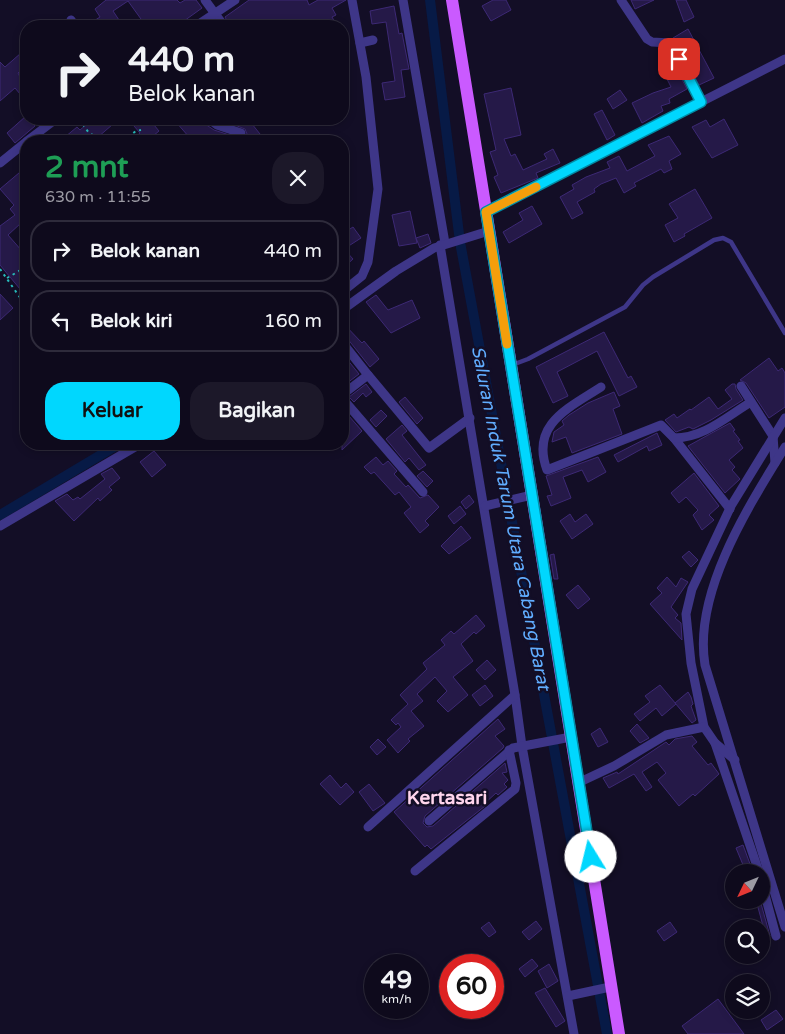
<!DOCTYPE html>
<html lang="id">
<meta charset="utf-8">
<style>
body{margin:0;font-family:"Varela Round",sans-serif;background:#1c1829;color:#f1f3f6;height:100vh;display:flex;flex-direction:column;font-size:19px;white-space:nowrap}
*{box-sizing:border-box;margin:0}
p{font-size:16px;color:#9b9aa3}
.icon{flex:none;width:28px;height:28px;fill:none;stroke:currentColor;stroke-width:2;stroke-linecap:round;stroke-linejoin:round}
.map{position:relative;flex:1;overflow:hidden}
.details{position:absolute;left:20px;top:135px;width:329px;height:315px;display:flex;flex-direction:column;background:#0e0a1c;border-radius:20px;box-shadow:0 2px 8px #0003,0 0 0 1px #2e2b3b}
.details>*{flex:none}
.guide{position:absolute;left:20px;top:20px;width:329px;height:105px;border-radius:20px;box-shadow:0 2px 8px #0003,0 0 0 1px #2e2b3b;background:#0e0a1c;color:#f1f3f6;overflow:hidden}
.needle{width:32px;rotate:227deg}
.fabs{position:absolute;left:725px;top:864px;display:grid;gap:10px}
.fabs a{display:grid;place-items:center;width:45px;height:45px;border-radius:50%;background:#0e0a1c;box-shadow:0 2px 8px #0003,0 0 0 1px #2e2b3b;font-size:25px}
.speed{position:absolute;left:364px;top:954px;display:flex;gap:10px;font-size:25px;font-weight:700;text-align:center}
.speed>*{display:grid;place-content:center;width:65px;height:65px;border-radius:50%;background:#0e0a1c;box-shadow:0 2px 8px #0003,0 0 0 1px #2e2b3b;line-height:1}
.speed small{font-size:12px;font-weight:400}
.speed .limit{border:8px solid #d22;background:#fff;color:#111}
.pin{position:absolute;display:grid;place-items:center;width:42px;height:42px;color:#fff;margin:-21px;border-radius:10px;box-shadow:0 2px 8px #0006}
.me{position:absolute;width:55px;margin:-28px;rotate:351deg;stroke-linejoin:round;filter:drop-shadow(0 0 4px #0008)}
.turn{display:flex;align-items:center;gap:18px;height:105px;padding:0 25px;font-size:22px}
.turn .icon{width:65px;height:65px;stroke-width:2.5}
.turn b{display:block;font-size:35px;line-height:42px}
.round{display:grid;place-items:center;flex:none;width:52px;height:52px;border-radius:20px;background:#1c1829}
.headline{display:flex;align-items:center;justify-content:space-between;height:85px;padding:0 25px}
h1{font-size:30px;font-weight:700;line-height:38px;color:#1e9e55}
.primary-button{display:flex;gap:10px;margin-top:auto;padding:10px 25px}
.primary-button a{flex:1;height:58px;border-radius:20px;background:#00d7fe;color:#111;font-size:20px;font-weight:700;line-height:58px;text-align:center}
.primary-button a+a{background:#1c1829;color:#f1f3f6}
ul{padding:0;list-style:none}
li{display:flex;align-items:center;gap:15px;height:62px;margin:0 10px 8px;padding:0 15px;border:2px solid #2e2b3b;border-radius:20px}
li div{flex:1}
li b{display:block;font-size:19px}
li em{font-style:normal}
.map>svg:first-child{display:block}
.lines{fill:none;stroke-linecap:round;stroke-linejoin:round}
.canal{stroke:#071a46;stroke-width:10}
.building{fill:#251948;stroke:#3d2975}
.path{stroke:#28bdbc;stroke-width:2;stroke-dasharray:2.5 4;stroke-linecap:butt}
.service{stroke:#3e3688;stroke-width:4.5}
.minor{stroke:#3e3688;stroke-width:9}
.primary{stroke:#ca5aff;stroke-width:12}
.route-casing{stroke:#008ca5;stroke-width:12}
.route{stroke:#00d7fe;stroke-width:9}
.slow{stroke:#f59e0b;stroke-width:9}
.labels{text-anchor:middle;stroke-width:5;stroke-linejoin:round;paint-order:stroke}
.water-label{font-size:18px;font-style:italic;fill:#61adff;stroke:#130e26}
.quarter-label{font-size:19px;font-weight:bold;fill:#ffd5ed;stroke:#130e26}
</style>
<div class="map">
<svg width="785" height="1034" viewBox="0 0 785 1034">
<rect width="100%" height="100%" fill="#130e26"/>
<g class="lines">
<g class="canal">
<path d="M430,0L460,242L607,1034"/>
<path d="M0,515L119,444"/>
</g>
</g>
<g class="building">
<path d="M106,0H177L180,3L185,0H196L202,8L177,26H146L128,1L113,11L123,26H86L100,17L95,9Z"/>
<path d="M249,0H307L309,5L318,0H346L332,8L336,15L332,17L337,26H230L225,17Z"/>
<path d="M493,0H506L511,10L491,21L482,6Z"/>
<path d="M631,0H654L635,9Z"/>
<path d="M676,0H686L694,17L684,22Z"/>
<path d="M394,6L399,34L402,33L409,69L401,70L405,97L385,100L382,83L395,81L386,22L372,24L370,11Z"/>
<path d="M688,29L714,78L699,85L673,38Z"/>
<path d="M21,53L26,59V65L18,73L21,79L26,83V101L15,88L0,101V62L5,67Z"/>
<path d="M672,61L687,89L669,99L670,103L661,106L663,111L642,123L632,103L653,93L671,87L661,67Z"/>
<path d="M511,88L521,135L504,139L511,156L515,154L523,170L547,159L544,154L553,149L560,163L536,173L538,178L501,193L494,177L498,175L490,152L496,150L484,94Z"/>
<path d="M620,90L627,100L613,109L607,99Z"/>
<path d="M602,110L615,135L607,140L594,114Z"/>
<path d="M26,116V119H30L35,126L15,143L7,133Z"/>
<path d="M93,119H119L98,137L102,141H69L65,137L77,127L80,130Z"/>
<path d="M128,119H149L159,131L147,141H131L140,133Z"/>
<path d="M180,119H203L205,124L214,130L242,139L247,134L245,129L219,119H248L260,134L251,141H183L189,137L176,122Z"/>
<path d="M724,119L738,145L712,158L692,127L706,120L710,127Z"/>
<path d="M669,136L681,154L669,161L672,169L664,173L661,169L634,183L636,186L624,193L616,178L601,184L594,189L595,192L577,202L583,213L572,219L560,197L574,189L572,185L586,177L610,168L607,162L619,156L627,171L655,156L648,145Z"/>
<path d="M26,167V229L21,223L8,235L22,251L26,247V284L20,289L0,265V226L15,215L10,209L14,205L0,189Z"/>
<path d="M695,189L712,218L684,234L685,236L674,242L665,225L678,218L669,204Z"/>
<path d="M532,206L542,224L509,243L503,232L523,220L519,213Z"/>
<path d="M410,211L417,243L399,246L392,215Z"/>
<path d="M353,227L361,238L344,249L353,259L342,269V234Z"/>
<path d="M428,234L431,243L420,248L416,238Z"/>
<path d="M0,294L13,308L0,320Z"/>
<path d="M376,295L388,310L412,300L420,318L391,333L366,302Z"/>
<path d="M342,322L362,343L364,341L379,359L370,367L347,338L342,336Z"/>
<path d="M604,332L628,378L631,376L637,387L619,396L597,351L557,372L568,396L553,403L536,367Z"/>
<path d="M342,353L359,374L342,387Z"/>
<path d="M769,358L778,371L782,368L785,373V407L769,418L746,383L740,380Z"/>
<path d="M366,384L372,392L366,397L363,393L354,402L349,397Z"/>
<path d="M732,384H735L736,389L743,400L711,420L693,429L689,427L676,432L665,420L674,414L677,418L690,409L691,410L709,397L718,409L732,399L725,390Z"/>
<path d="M614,392L620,406L613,409L622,434L572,453L566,437L552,442L554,432L564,425L562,421L569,415L588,403Z"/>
<path d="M405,397L423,418L417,424L399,402Z"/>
<path d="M342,408L362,431L342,450Z"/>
<path d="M381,410L387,416L376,427L370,420Z"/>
<path d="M730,423L735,430L733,431L740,440L738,441L743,448L729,460L735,467L732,470L740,479L725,493L688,446Z"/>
<path d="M402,425L407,431L402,435L426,465L419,470L409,458L405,462L386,439Z"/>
<path d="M657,433L662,445L649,451L647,446L618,462L614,455Z"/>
<path d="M154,451L166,465L152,477L140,462Z"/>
<path d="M376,457L383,465L388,461L397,471L394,474L406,487L408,485L420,498L428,495L439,507L425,521L429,525L420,533L404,513L411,507L399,492L395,495L374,472L371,474L364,467Z"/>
<path d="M598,457L606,472L588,482L582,470L563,477L571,498L551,506L547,496L552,495L546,476Z"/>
<path d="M112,468L120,478L109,487L112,490L100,501L98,498L74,521L55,501L67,494L73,500L78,497L80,499L105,479L101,474Z"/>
<path d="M423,471L433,481L427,487L417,476Z"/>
<path d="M694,473L719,506L709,515L714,520L702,530L693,515L698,510L686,497L679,503L671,493Z"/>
<path d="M469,495L474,502L466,509L461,502Z"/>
<path d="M460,506L466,514L454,524L448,516Z"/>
<path d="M570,514L575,522L586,514L593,524L572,539L560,521Z"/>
<path d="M461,526L471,538L449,554L441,546Z"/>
<path d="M689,551L698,560L691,567L682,557Z"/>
<path d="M554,554L558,579H554L550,555Z"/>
<path d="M667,577L676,587L681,578L688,582L671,607L678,615L675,618L681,623L682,640L650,604L662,593L657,588Z"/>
<path d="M578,585L590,599L578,609L566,595Z"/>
<path d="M476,615L485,626L476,634L474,632L461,644L473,661L453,677L468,695L448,712L437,701L447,691L435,677L417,694L423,701L411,711L424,726L408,739L410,741L398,753L387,740L401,727L398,723L396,725L391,720L408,704L400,695L427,669L423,663L445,645L441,640L451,631L454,634Z"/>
<path d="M487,660L496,670L485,680L476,670Z"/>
<path d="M485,685L493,696L480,706L472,695Z"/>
<path d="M660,685L676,704L662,716L656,708L640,721L634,714L650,702L645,696Z"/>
<path d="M688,692L691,697L693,704L691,706L696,720L692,723L675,703Z"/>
<path d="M498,719L505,729L495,736L504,746L503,748L425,816L423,823L427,827L433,826L505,763L507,772L502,773L508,780L504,784L507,787L498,795L496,793L484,804L485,806L431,849L427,845L425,847L394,812Z"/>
<path d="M637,724L649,738L640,743L630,731Z"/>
<path d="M600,728L608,742L598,747L591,734Z"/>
<path d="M692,736L697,742L692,746L708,765L711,763L719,774L695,796L693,794L679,806L658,780L666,773L657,762L642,772L652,787L646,791L634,774L609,788L603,778L617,772L618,774L666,742L669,745L675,739Z"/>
<path d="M378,739L386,747L377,755L370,747Z"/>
<path d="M330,775L341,788L346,783L354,792L340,805L320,784Z"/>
<path d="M369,784L385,803L373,811L359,792Z"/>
<path d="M743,845L753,872H746L736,848Z"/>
<path d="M756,900H760L770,936L766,937Z"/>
<path d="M536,921L542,929L529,940L522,932Z"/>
<path d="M489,922L496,932L489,937L481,928Z"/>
<path d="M670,922L677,932L664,941L657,931Z"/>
<path d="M532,959L538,966L525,977L519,969Z"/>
<path d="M549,964L558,981L547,988L538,971Z"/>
<path d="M545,988L565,1021L556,1027L535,993Z"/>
<path d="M718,999L744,1034H688L682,1026Z"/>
<path d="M776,1010L783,1019L767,1030L761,1020Z"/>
</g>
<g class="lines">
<g class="path">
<path d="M79,119L89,133L105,141"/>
<path d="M123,141L136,131L141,130"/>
<path d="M22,158L26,165"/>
<path d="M0,269L26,306"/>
<path d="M7,278L26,267"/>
</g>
<path class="service" d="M512,365L528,359L625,307L643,285L653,277L714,240L723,238L731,242L785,333"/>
<g class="minor">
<path d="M205,0L224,26"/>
<path d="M403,0L445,243"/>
<path d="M621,0L647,39L652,42L670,43L701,102"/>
<path d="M71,20L75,26"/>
<path d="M196,26L235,0"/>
<path d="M360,43L373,40"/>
<path d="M25,74L26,76"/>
<path d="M209,119L217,125L241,133"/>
<path d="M27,141L56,119"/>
<path d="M0,163L26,142"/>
<path d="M486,212L785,59"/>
<path d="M440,245L515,695L522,746L574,1034"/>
<path d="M342,292L362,276L368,262L378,189L366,77L352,0"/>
<path d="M342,310L396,271L434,248L489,231"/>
<path d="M342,342L368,375L342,395"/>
<path d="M368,375L429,448L470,418"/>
<path d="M741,386L773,436L775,463"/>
<path d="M601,387C569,408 530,424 547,470L661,425L674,438L730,509"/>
<path d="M342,398L423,492"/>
<path d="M674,438C704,438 726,417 751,402"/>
<path d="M785,447C748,507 693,593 705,665L785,927"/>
<path d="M485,506L532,495"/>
<path d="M0,526L140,444"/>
<path d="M715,743L759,872"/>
<path d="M735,760L715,743L704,727L691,663L686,614L692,589L731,506L785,418"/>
<path d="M580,782L614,766L666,735L704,727"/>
<path d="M429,821L513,748L571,737"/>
<path d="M368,827L515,695"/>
<path d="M415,871L515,789L516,783L509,750"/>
<path d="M761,880L776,936"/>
<path d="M568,996L610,987"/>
</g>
<path class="primary" d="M452,0L619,1034"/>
</g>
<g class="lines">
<defs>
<path id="route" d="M591,857L486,212L701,102L679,59"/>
</defs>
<use href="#route" class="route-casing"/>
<use href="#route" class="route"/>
<path class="slow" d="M507,344L486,212L536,187"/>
</g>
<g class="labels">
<g class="water-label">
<text transform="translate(511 518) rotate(79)" y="6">Saluran Induk Tarum Utara Cabang Barat</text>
</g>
<g class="quarter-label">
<text x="447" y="804">Kertasari</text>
</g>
</g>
</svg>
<div class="fabs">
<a><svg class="needle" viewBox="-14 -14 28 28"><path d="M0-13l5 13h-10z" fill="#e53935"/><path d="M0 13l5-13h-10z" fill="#9b9aa3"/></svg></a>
<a><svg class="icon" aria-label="search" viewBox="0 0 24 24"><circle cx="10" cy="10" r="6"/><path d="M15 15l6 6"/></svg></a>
<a><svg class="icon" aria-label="layers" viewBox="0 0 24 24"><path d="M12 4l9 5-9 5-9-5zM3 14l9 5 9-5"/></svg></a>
</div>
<div class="speed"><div>49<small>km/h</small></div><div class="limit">60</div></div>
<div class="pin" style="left:679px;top:59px;background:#d93025"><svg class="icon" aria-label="arrive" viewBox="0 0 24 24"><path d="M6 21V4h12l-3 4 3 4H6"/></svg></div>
<svg class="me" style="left:591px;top:857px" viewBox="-20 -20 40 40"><circle r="19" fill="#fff"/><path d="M0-13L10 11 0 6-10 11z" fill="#00d7fe"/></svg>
<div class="guide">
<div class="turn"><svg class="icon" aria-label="right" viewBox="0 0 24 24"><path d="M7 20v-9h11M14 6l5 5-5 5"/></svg><div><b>440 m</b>Belok kanan</div></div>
</div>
<section class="details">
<div class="headline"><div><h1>2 mnt</h1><p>630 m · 11:55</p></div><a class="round"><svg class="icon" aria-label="close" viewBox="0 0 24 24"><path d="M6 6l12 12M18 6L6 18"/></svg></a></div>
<ul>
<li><svg class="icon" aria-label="right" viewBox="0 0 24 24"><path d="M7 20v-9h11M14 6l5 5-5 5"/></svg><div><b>Belok kanan</b></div><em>440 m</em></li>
<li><svg class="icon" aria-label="left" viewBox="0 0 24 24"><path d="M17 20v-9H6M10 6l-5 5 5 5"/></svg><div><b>Belok kiri</b></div><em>160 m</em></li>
</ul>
<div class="primary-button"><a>Keluar</a><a>Bagikan</a></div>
</section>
</div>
